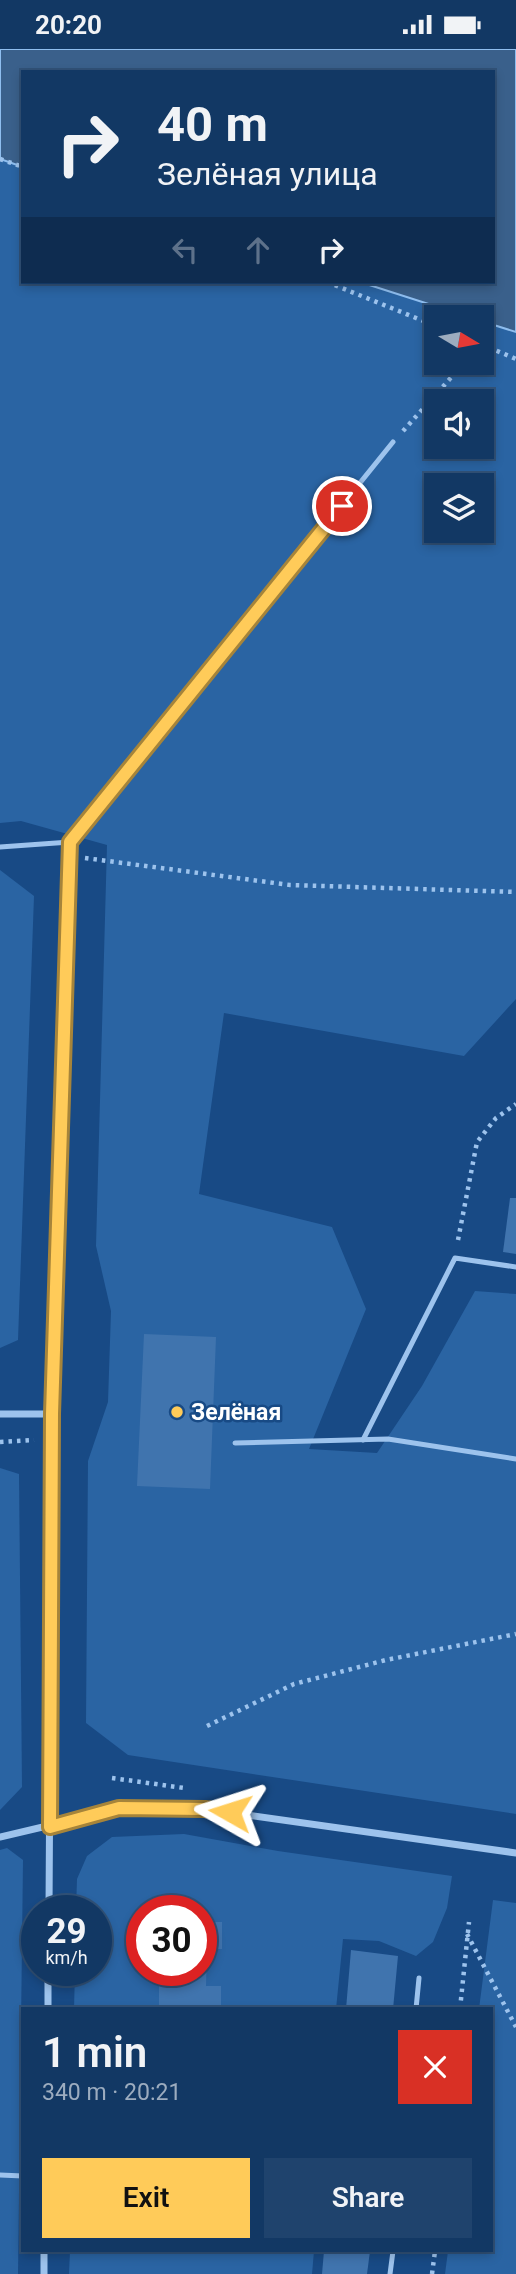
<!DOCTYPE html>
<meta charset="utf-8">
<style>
body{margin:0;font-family:Roboto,sans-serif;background:#1f436d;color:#f1f3f6;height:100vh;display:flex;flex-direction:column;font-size:26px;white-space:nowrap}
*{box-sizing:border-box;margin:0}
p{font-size:23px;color:#9cacbf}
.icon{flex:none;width:38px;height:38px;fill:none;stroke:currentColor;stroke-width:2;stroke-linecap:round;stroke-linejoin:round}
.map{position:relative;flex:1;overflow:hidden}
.panel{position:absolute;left:21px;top:1958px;width:472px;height:245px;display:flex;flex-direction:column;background:#123864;border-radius:0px;box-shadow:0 4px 10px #0003,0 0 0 2px #315278}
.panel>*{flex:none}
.banner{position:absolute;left:21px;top:21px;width:474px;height:214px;border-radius:0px;box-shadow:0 4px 10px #0003,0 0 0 2px #315278;background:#123864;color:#f1f3f6;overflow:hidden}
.needle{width:46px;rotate:100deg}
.buttons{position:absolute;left:424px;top:256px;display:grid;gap:14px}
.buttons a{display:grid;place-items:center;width:70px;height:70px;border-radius:0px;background:#123864;box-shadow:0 4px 10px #0003,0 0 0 2px #315278;font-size:35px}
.speed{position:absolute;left:21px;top:1846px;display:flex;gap:14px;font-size:35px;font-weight:700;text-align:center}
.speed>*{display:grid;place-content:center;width:91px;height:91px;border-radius:50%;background:#123864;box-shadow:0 4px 10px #0003,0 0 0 2px #315278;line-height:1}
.speed small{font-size:18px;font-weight:400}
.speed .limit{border:10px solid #d22;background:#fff;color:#111}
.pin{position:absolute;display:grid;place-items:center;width:60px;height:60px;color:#fff;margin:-30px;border:4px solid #fff;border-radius:50%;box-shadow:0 2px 7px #0007}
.me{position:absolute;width:77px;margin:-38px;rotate:276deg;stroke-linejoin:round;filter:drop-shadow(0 0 5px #0008)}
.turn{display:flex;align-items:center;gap:24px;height:147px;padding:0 21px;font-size:32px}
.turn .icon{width:91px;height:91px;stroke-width:2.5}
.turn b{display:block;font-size:49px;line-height:60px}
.lanes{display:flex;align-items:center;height:66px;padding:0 21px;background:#0003;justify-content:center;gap:35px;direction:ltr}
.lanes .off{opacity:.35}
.round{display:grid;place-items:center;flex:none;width:74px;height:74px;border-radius:0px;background:#1f436d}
.headline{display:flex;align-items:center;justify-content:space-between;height:119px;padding:0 21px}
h1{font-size:42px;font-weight:600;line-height:52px}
.button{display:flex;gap:14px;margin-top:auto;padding:14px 21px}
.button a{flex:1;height:80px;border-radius:0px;background:#ffcb59;color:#111;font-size:28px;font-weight:600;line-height:80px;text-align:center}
.button a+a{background:#1f436d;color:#f1f3f6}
.status{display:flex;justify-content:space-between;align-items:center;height:49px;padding:0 35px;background:#123864;direction:ltr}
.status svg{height:19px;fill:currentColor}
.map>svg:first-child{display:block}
.green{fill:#2a64a3;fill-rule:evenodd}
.water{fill:#3a608b;stroke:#8fbeef;stroke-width:2}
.building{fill:#4074ae}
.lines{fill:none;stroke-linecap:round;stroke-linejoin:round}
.path{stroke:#9dc3ed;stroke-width:4.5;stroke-dasharray:3.5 5;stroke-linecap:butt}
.service{stroke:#9dc3ed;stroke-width:5}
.minor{stroke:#9dc3ed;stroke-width:7}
.route-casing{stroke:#a6843a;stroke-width:18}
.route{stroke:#ffcb59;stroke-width:12}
.poi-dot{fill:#ffcb59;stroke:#184a85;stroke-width:2.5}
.labels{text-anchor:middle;stroke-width:5;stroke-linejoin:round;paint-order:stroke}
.poi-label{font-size:23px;font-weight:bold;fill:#fff;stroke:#184a85;text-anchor:start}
</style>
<div class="status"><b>20:20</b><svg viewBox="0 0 49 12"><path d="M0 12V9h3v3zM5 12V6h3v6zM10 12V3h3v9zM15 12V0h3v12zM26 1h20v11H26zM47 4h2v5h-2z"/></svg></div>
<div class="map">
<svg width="516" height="2225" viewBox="0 0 516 2225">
<rect width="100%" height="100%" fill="#184a85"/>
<g class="green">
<path d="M0,110L23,118V233H360L469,268H436V313H481V272L516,283V950L464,1007L224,964L199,1145L332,1178L366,1260L309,1400L377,1404L422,1337L475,1242L516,1245V1765L128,1706L86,1674L88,1412L108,1353L111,1262L96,1197L107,796L21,772L0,774ZM436,352H481V397H436ZM436,436H481V481H436Z"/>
<path d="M0,821L34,847L18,1291L0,1299Z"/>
<path d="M0,1419L19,1425L22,1738L0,1761Z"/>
<path d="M184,1785L278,1802L452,1827L447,1859L433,1893L416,1907L379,1892L343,1890L336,1960H74L75,1922H96V1862H76L77,1830L87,1807L112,1788ZM142,1862H201V1922H142Z"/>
<path d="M7,1799L23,1811L18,2225H0V1801Z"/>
<path d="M493,1851L516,1854V2225H445L448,2202H492V1960H479Z"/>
<path d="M70,2202H314L312,2225H69Z"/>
</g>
<path class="water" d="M0,0H516V283L481,272V268H469L360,233H494V23H23V118L0,110Z"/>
<g class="building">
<path d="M510,1149H516V1205L503,1203Z"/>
<path d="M144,1285L216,1288L210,1440L137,1437Z"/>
<path d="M201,1873H222V1900H207L206,1937H221V1960H159V1922H201Z"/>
<path d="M351,1901L398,1907L393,1960H346Z"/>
<path d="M324,2202H370L367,2225H322Z"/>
</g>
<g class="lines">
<g class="path">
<path d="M0,110L23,118"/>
<path d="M327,233L436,277"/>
<path d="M481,295L516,310"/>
<path d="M403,382L465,313"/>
<path d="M85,809L290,836L516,843"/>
<path d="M458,1191L477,1093L496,1069L516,1055"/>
<path d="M0,1393L34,1391"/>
<path d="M207,1677L294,1635L386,1611L516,1585"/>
<path d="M112,1729L184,1739"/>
<path d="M467,1885L516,1978"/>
<path d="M460,1960L469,1873"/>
<path d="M432,2225L435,2202"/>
</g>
<g class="service">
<path d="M0,798L70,793"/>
<path d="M52,1365L70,793L393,393"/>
<path d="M363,1391L455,1209L516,1218"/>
<path d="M235,1394L388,1390L516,1410"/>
<path d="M416,1960L419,1929"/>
<path d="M0,2126L23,2127"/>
<path d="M390,2225L393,2202"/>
</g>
<g class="minor">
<path d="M0,1365H52L49,1862"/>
<path d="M0,1788L119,1760H205L516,1804"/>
<path d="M48,1960V1922"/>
<path d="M44,2225V2202"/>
</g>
</g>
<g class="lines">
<defs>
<path id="route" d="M230,1763L205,1760L119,1759L50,1778L52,1365L70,793L342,457"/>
</defs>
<use href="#route" class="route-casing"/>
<use href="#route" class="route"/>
</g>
<circle class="poi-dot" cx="177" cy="1363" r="7"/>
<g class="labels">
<g class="poi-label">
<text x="191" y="1371">Зелёная</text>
</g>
</g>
</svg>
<div class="buttons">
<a><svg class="needle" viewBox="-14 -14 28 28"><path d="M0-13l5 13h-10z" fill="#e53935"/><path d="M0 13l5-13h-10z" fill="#9cacbf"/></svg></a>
<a><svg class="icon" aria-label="sound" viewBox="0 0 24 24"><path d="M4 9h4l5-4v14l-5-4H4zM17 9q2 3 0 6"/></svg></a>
<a><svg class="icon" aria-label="layers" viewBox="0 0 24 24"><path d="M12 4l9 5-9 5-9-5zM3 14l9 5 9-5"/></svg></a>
</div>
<div class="speed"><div>29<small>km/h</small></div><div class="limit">30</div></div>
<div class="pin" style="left:342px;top:457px;background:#d93025"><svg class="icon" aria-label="arrive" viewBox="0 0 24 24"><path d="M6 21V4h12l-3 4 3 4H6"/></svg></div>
<svg class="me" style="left:230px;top:1763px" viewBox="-20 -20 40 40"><path d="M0-17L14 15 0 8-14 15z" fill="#ffcb59" stroke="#fff" stroke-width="4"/></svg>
<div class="banner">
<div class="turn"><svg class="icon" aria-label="right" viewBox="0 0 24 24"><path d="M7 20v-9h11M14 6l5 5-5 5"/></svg><div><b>40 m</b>Зелёная улица</div></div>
<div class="lanes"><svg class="icon off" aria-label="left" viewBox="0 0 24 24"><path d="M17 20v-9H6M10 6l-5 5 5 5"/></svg><svg class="icon off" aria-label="ahead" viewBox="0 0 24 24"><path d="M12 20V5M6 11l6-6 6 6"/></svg><svg class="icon" aria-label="right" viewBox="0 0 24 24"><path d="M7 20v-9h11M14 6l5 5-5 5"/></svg></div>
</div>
<section class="panel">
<div class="headline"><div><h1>1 min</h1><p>340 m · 20:21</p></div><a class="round" style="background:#d93025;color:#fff"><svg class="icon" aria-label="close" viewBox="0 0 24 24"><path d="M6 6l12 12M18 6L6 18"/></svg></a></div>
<div class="button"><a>Exit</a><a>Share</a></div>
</section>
</div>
